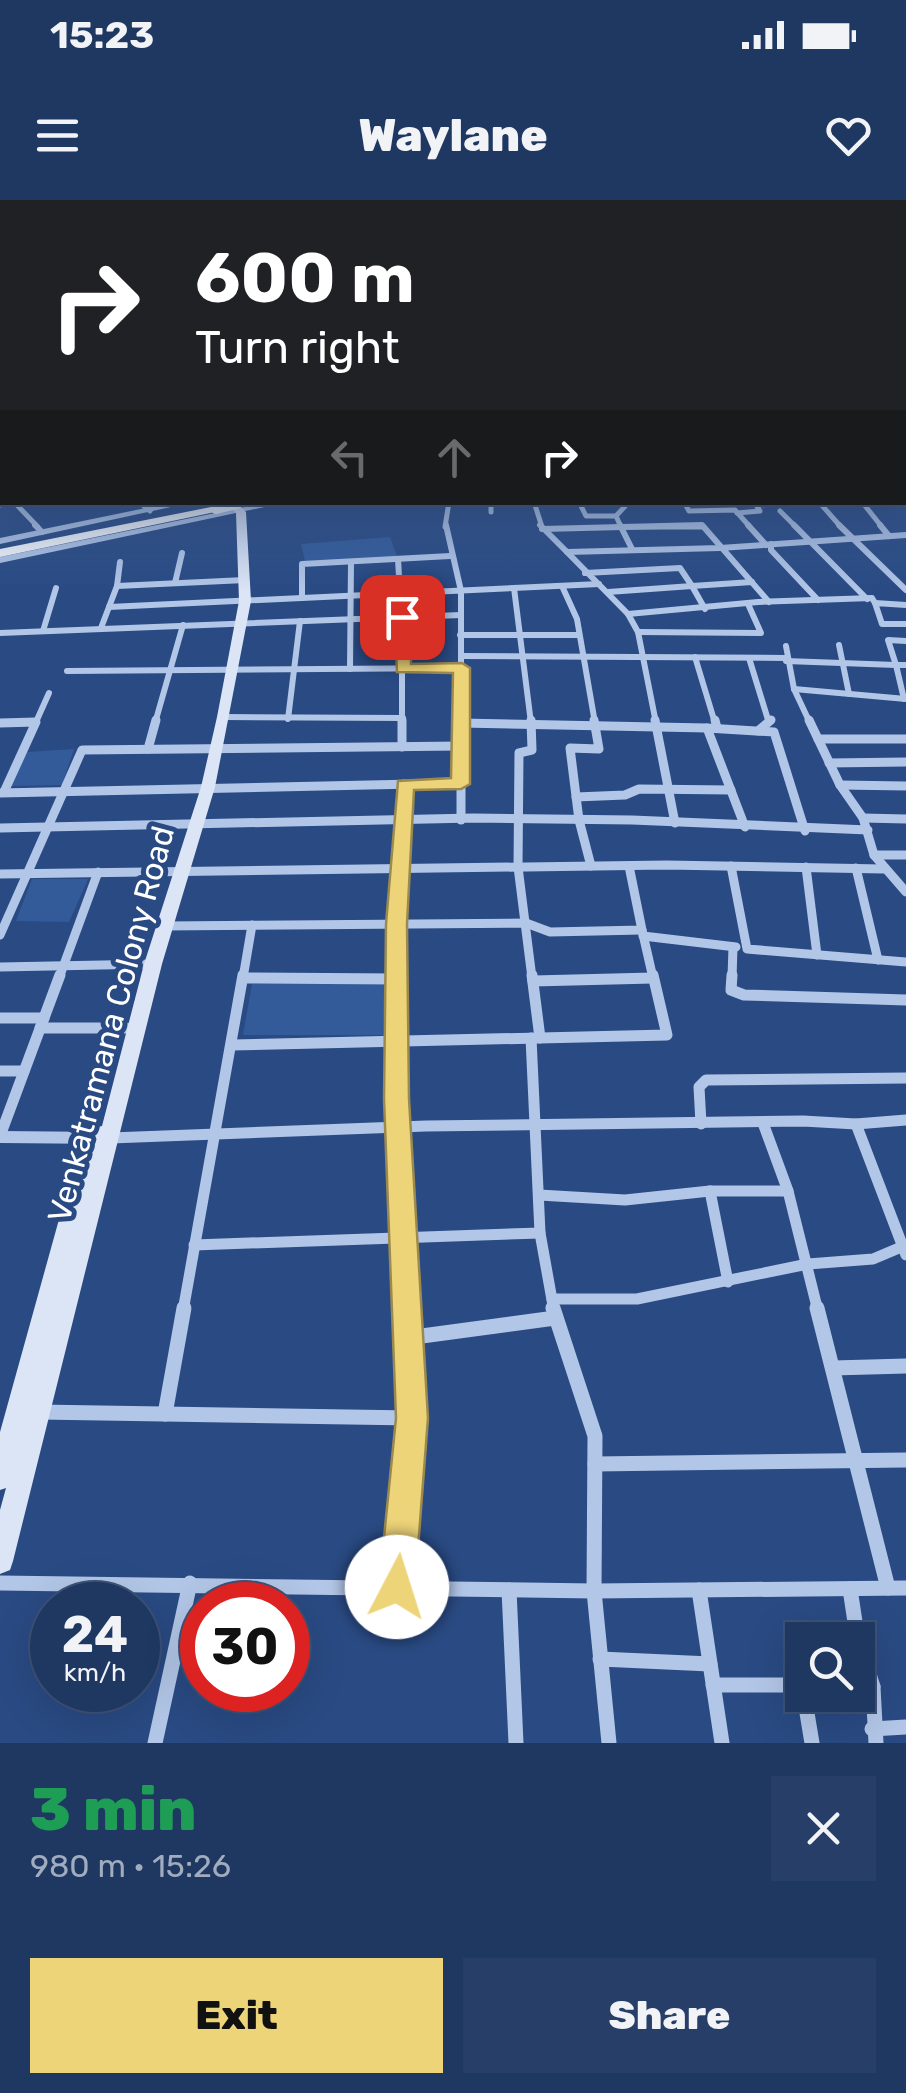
<!DOCTYPE html>
<meta charset="utf-8">
<style>
body{margin:0;font-family:Rubik,sans-serif;background:#273f68;color:#f1f3f6;height:100vh;display:flex;flex-direction:column;font-size:38px;white-space:nowrap}
*{box-sizing:border-box;margin:0}
p{font-size:32px;color:#a1acbe}
.icon{flex:none;width:55px;height:55px;fill:none;stroke:currentColor;stroke-width:2;stroke-linecap:round;stroke-linejoin:round}
.map{position:relative;height:1543px;overflow:hidden}
.side{display:flex;flex-direction:column;background:#1f3862;flex:1}
.side>*{flex:none}
.hud{position:absolute;left:0px;top:0px;width:908px;height:305px;box-shadow:0 10px 40px #0002,0 0 0 2px #3c5277;background:#202124;color:#fff;overflow:hidden}
.fabs{position:absolute;left:785px;top:1422px;display:grid;gap:20px}
.fabs a{display:grid;place-items:center;width:90px;height:90px;border-radius:0px;background:#1f3862;box-shadow:0 10px 40px #0002,0 0 0 2px #3c5277;font-size:50px}
.speed{position:absolute;left:30px;top:1382px;display:flex;gap:20px;font-size:50px;font-weight:700;text-align:center}
.speed>*{display:grid;place-content:center;width:130px;height:130px;border-radius:50%;background:#1f3862;box-shadow:0 10px 40px #0002,0 0 0 2px #3c5277;line-height:1}
.speed small{font-size:25px;font-weight:400}
.speed .limit{border:15px solid #d22;background:#fff;color:#111}
.pin{position:absolute;display:grid;place-items:center;width:85px;height:85px;color:#fff;margin:-42px;border-radius:20px;box-shadow:0 5px 15px #0006}
.me{position:absolute;width:110px;margin:-55px;rotate:5deg;stroke-linejoin:round;filter:drop-shadow(0 0 8px #0008)}
.turn{display:flex;align-items:center;gap:35px;height:210px;padding:0 30px;font-size:45px}
.turn .icon{width:130px;height:130px;stroke-width:2.5}
.turn b{display:block;font-size:70px;line-height:85px}
.lanes{display:flex;align-items:center;height:95px;padding:0 30px;background:#0003;justify-content:center;gap:50px;direction:ltr}
.lanes .off{opacity:.35}
.round{display:grid;place-items:center;flex:none;width:105px;height:105px;border-radius:0px;background:#273f68}
.overview{display:flex;align-items:center;justify-content:space-between;height:170px;padding:0 30px}
h1{font-size:60px;font-weight:800;line-height:75px;color:#1e9e55}
.action{display:flex;gap:20px;margin-top:auto;padding:20px 30px}
.action a{flex:1;height:115px;border-radius:0px;background:#eed479;color:#111;font-size:40px;font-weight:800;line-height:115px;text-align:center}
.action a+a{background:#273f68;color:#f1f3f6}
.status{display:flex;justify-content:space-between;align-items:center;height:70px;padding:0 50px;background:#1f3862;direction:ltr}
.status svg{height:28px;fill:currentColor}
header{display:flex;justify-content:space-between;align-items:center;height:130px;padding:0 30px;background:#1f3862;font-size:45px;font-weight:800}
.map>svg:first-child{display:block}
.green{fill:#335b9a}
.lines{fill:none;stroke-linecap:round;stroke-linejoin:round}
.minor-far4{stroke:#b2c6e7;stroke-width:5}
.minor-far3{stroke:#b2c6e7;stroke-width:6}
.minor-far2{stroke:#b2c6e7;stroke-width:9}
.minor-far1{stroke:#b2c6e7;stroke-width:11}
.minor{stroke:#b2c6e7;stroke-width:15}
.tertiary{fill:#b2c6e7;fill-rule:evenodd}
.secondary{fill:#dce5f6;fill-rule:evenodd}
.trunk{fill:#f9fbfe;fill-rule:evenodd}
.trunk-bridge{stroke:#f9fbfe;stroke-width:10}
.route{fill:#eed479;stroke:#9b8a4f;stroke-width:2.5}
.labels{text-anchor:middle;stroke-width:10;stroke-linejoin:round;paint-order:stroke}
.street-label{font-size:32px;fill:#fff;stroke:#294a83}
</style>
<div class="status"><b>15:23</b><svg viewBox="0 0 49 12"><path d="M0 12V9h3v3zM5 12V6h3v6zM10 12V3h3v9zM15 12V0h3v12zM26 1h20v11H26zM47 4h2v5h-2z"/></svg></div>
<header><svg class="icon" aria-label="menu" viewBox="0 0 24 24"><path d="M4 6h16M4 12h16M4 18h16"/></svg>Waylane<svg class="icon" aria-label="heart" viewBox="0 0 24 24"><path d="M12 20l-8-8c-3-5 5-10 8-4 3-6 11-1 8 4z"/></svg></header>
<div class="map">
<svg width="906" height="1543" viewBox="0 0 906 1543">
<rect width="100%" height="100%" fill="#294a83"/>
<g class="green">
<path d="M390,337L398,359L305,361L301,344Z"/>
<path d="M74,549L62,585L11,586L27,552Z"/>
<path d="M32,679H88L69,722L16,721Z"/>
<path d="M252,784H385L383,835H243Z"/>
</g>
<g class="lines">
<g class="minor-far4">
<path d="M0,181L2,176"/>
<path d="M14,302L38,327"/>
<path d="M139,302L150,311"/>
<path d="M491,302V312"/>
<path d="M534,302L542,327"/>
<path d="M579,302L586,316H616"/>
<path d="M684,302L689,311L735,310L750,327"/>
<path d="M819,302L841,327"/>
<path d="M862,302L882,327"/>
<path d="M0,305L6,302"/>
<path d="M780,311L796,327"/>
<path d="M737,313L760,311L756,305L814,302"/>
<path d="M445,327L449,302"/>
<path d="M614,327H704"/>
<path d="M621,327L616,316L629,302"/>
</g>
<g class="minor-far3">
<path d="M35,325L42,332"/>
<path d="M446,325L461,391V523"/>
<path d="M540,325L567,352L720,348L906,335"/>
<path d="M620,325L632,349"/>
<path d="M748,325L766,345"/>
<path d="M794,325L867,399"/>
<path d="M839,325L906,390"/>
<path d="M880,325L889,336"/>
<path d="M542,329L702,325L769,402"/>
<path d="M771,344V350L818,400"/>
<path d="M567,352L628,414L638,432L656,523"/>
<path d="M398,359L400,394"/>
<path d="M585,373L680,368L692,386L752,382"/>
<path d="M175,383L182,353"/>
<path d="M117,386L245,380"/>
<path d="M562,386L577,419L595,523"/>
<path d="M514,388L531,523"/>
<path d="M608,392L692,386L705,409"/>
<path d="M302,398V364L450,356"/>
<path d="M906,405L875,403L882,424H906"/>
<path d="M109,407L599,384"/>
<path d="M628,414L758,402L872,398L875,403"/>
<path d="M402,417V523"/>
<path d="M101,428L117,386L120,362"/>
<path d="M43,431L56,388"/>
<path d="M638,432L761,433L748,404"/>
<path d="M0,433L461,415"/>
<path d="M460,435H578"/>
<path d="M839,445L849,494"/>
<path d="M786,446L794,489L810,523"/>
<path d="M462,456L786,458"/>
<path d="M695,457L715,523"/>
<path d="M749,458L769,523"/>
<path d="M786,461L896,465L888,440L906,441"/>
<path d="M350,469L351,362"/>
<path d="M67,471L462,468"/>
<path d="M794,489L906,499"/>
<path d="M904,499L896,465H906"/>
<path d="M224,517L403,518"/>
<path d="M288,519L300,421"/>
<path d="M36,522L49,493"/>
<path d="M6,523H36"/>
<path d="M155,523L183,425"/>
</g>
<g class="minor-far2">
<path d="M402,520V547"/>
<path d="M461,520V620"/>
<path d="M531,520L532,550L519,553L518,667L532,778"/>
<path d="M655,520L675,623"/>
<path d="M715,520L717,528"/>
<path d="M809,520L840,585L863,618L874,655L906,692"/>
<path d="M0,523L36,522L4,592"/>
<path d="M461,523L707,528"/>
<path d="M758,531L771,520"/>
<path d="M818,539H906"/>
<path d="M148,549L156,520"/>
<path d="M829,563L906,562"/>
<path d="M840,585L906,586"/>
<path d="M0,593L461,583"/>
<path d="M576,597L625,595L639,589L731,590"/>
<path d="M863,618L906,619"/>
<path d="M745,627L707,528L774,532L805,631"/>
<path d="M0,628L474,618L632,620L868,630"/>
<path d="M874,655H906"/>
<path d="M591,666L579,620L570,548L599,549L594,520"/>
<path d="M731,666L747,749L906,762"/>
<path d="M806,667L817,755"/>
<path d="M856,668L878,760"/>
<path d="M0,674L667,665L883,669"/>
<path d="M164,726L526,723L550,732L642,730L629,666"/>
<path d="M642,730L653,778"/>
<path d="M0,735L82,550L461,546"/>
<path d="M643,736L736,747"/>
<path d="M0,767L153,764"/>
<path d="M59,778L98,672"/>
<path d="M243,778L252,725"/>
<path d="M398,778L404,584"/>
<path d="M732,778L733,747"/>
</g>
<g class="minor-far1">
<path d="M532,775L540,838"/>
<path d="M732,775L731,790L744,795L906,800"/>
<path d="M244,778L398,779V775"/>
<path d="M398,779L397,928L406,1111"/>
<path d="M533,781L653,778"/>
<path d="M0,818H44"/>
<path d="M40,828H127"/>
<path d="M232,845L667,835L653,775"/>
<path d="M0,871H24"/>
<path d="M763,923L788,991L818,1111"/>
<path d="M701,924L699,887L706,880L906,878"/>
<path d="M856,924L906,1055"/>
<path d="M0,936L60,775"/>
<path d="M111,938L426,926L803,921L856,924L906,920"/>
<path d="M539,995L625,1000L710,991"/>
<path d="M540,1033L554,1111"/>
<path d="M194,1045L540,1033L531,838"/>
<path d="M728,1082L710,991H788"/>
<path d="M552,1099H637L808,1064L873,1059L906,1045"/>
<path d="M183,1111L243,775"/>
</g>
<g class="minor">
<path d="M553,1108L595,1236L594,1391L609,1543"/>
<path d="M817,1108L888,1388"/>
<path d="M407,1138L555,1118"/>
<path d="M833,1168L906,1166"/>
<path d="M39,1212L412,1218"/>
<path d="M165,1214L184,1108"/>
<path d="M595,1264L906,1260"/>
<path d="M0,1383L594,1391L906,1388"/>
<path d="M397,1387L412,1218L406,1108"/>
<path d="M850,1389L857,1435L873,1487L876,1543"/>
<path d="M509,1390L516,1543"/>
<path d="M699,1390L722,1543"/>
<path d="M600,1459L710,1464"/>
<path d="M713,1485H802"/>
<path d="M858,1486L873,1487"/>
<path d="M804,1495L812,1543"/>
<path d="M872,1529L906,1527"/>
<path d="M155,1543L190,1383"/>
</g>
<g class="tertiary">
<path d="M175,302H194L0,344V338Z"/>
<path d="M269,302H288L0,363V357Z"/>
<path d="M0,931L107,932L113,934L116,938L113,942L107,944L0,943Z"/>
</g>
<path class="secondary" d="M225,302H236L246,312L251,401L215,587L162,764L13,1361L10,1370L0,1374V1310L6,1288L0,1290V1232L58,1023L91,933L94,928L102,926L144,764L201,587L217,517L239,401L236,313Z"/>
<path class="trunk" d="M216,306L220,307V311L0,357V349Z"/>
<path class="trunk-bridge" d="M216,309L237,304"/>
</g>
<linearGradient id="sky" x2="0" y2="1"><stop stop-color="#172948"/><stop offset="0.45" stop-color="#436093"/><stop offset="1" stop-color="#436093" stop-opacity="0"/></linearGradient>
<rect width="906" height="392" fill="url(#sky)"/>
<path class="route" d="M402,412L410,417L411,464L462,463L470,468V584L461,589L414,590L407,724L409,899L428,1218L415,1387L410,1399L397,1404L385,1399L379,1387L396,1218L384,899L386,724L398,581L451,578L453,473L397,472L395,417Z"/>
<g class="labels">
<g class="street-label">
<text transform="translate(111 824) rotate(-75)" y="11">Venkatramana Colony Road</text>
</g>
</g>
</svg>
<div class="fabs">
<a><svg class="icon" aria-label="search" viewBox="0 0 24 24"><circle cx="10" cy="10" r="6"/><path d="M15 15l6 6"/></svg></a>
</div>
<div class="speed"><div>24<small>km/h</small></div><div class="limit">30</div></div>
<div class="pin" style="left:402px;top:417px;background:#d93025"><svg class="icon" aria-label="arrive" viewBox="0 0 24 24"><path d="M6 21V4h12l-3 4 3 4H6"/></svg></div>
<svg class="me" style="left:397px;top:1387px" viewBox="-20 -20 40 40"><circle r="19" fill="#fff"/><path d="M0-13L10 11 0 6-10 11z" fill="#eed479"/></svg>
<div class="hud">
<div class="turn"><svg class="icon" aria-label="right" viewBox="0 0 24 24"><path d="M7 20v-9h11M14 6l5 5-5 5"/></svg><div><b>600 m</b>Turn right</div></div>
<div class="lanes"><svg class="icon off" aria-label="left" viewBox="0 0 24 24"><path d="M17 20v-9H6M10 6l-5 5 5 5"/></svg><svg class="icon off" aria-label="ahead" viewBox="0 0 24 24"><path d="M12 20V5M6 11l6-6 6 6"/></svg><svg class="icon" aria-label="right" viewBox="0 0 24 24"><path d="M7 20v-9h11M14 6l5 5-5 5"/></svg></div>
</div>
</div>
<section class="side">
<div class="overview"><div><h1>3 min</h1><p>980 m · 15:26</p></div><a class="round"><svg class="icon" aria-label="close" viewBox="0 0 24 24"><path d="M6 6l12 12M18 6L6 18"/></svg></a></div>
<div class="action"><a>Exit</a><a>Share</a></div>
</section>
